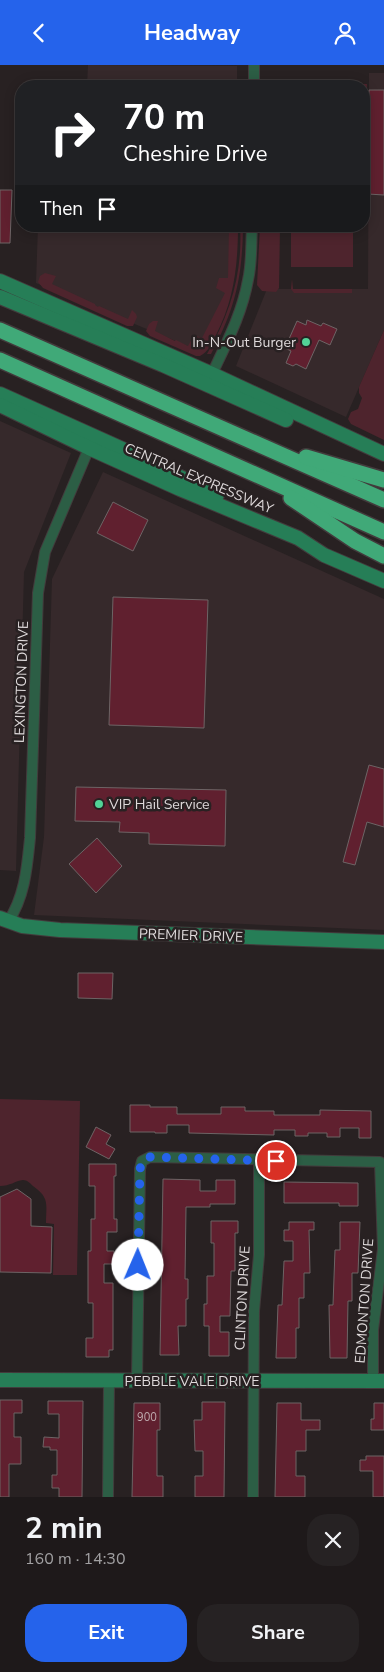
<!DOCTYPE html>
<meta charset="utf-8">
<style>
body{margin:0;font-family:"Nunito Sans",sans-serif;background:#262223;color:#f1f3f6;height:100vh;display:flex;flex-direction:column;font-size:19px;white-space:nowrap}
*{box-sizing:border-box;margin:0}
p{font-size:16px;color:#a1a0a2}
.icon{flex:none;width:28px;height:28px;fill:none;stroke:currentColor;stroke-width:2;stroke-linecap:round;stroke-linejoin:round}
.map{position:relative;height:1432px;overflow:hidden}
.sheet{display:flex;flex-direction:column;background:#1e191a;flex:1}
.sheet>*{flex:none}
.top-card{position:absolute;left:15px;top:15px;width:355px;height:152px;border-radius:20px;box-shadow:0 2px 12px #0003,0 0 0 1px #3c3839;background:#202124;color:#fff;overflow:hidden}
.pin{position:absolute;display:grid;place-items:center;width:42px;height:42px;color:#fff;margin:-21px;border:2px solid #fff;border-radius:50%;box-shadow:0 1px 5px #0007}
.me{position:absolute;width:55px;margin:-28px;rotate:1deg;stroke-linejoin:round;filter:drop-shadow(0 0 4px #0008)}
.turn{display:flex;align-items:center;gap:18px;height:105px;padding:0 25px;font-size:22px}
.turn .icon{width:65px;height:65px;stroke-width:2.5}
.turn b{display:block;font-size:35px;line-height:42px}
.then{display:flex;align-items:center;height:48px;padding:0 25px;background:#0003;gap:10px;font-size:19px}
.round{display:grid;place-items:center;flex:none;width:52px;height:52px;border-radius:20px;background:#262223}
.head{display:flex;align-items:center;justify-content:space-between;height:85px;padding:0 25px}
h1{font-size:30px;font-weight:700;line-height:38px}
.cta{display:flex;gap:10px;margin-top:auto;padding:10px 25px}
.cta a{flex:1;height:58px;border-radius:20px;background:#2563eb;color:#fff;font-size:20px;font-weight:700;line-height:58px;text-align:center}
.cta a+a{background:#262223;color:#f1f3f6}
header{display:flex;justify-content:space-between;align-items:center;height:65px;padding:0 25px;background:#2563eb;color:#fff;font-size:22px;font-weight:700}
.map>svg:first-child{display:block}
.built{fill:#36292b}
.green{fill:#4e242d}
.building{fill:#60202f;stroke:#6d6465}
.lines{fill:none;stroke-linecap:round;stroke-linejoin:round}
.street-casing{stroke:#423b3c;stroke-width:12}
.secondary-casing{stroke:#423b3c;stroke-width:16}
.highway-casing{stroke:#423b3c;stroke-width:18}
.street{stroke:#2c5e45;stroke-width:10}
.secondary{stroke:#267e57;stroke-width:14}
.highway{stroke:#40a978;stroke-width:15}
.route{stroke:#2563eb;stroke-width:9;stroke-dasharray:0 16.2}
.poi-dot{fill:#52d397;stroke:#282122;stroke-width:2}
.labels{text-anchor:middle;stroke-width:5;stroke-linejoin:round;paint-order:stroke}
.number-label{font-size:11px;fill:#bfacb0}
.poi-label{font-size:14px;fill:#dfdadb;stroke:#282122;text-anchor:end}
.street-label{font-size:14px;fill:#dfdadb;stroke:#282122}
</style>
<header><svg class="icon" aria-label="back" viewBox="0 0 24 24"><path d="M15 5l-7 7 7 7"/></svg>Headway<svg class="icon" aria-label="person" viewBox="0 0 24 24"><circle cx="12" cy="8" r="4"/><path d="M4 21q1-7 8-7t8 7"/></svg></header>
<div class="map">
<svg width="384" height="1432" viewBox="0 0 384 1432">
<rect width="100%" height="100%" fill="#282122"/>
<g class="built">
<path d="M88,0L237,1V21H87Z"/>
<path d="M369,8H384V265L346,352L236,301L267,224H368Z"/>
<path d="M38,161H235L227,238L211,278L202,287L36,218Z"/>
<path d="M0,356L71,388L24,507L16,806L0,805Z"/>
<path d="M103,407L384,534V865L34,850L44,772L52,514Z"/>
</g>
<g class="green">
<path d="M266,18L367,19L366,127H364V21H266Z"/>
<path d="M229,161H238C238,200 234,235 216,270C212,278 208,287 200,291H196L150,271L146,266L149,259L153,256H158L155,266L175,276L176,275L188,281L194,270L202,273L225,228L216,223L219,213H228Z"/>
<path d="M240,161H243V164C242,214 235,244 211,289H207C230,249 243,208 240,161Z"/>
<path d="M260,161H280L279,223L276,227L262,226L257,220Z"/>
<rect x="291" y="161" width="62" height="41"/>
<path d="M45,208L56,211L52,219L95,239V240L98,242L99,241L128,254L132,245L136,249L137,252L133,261H127L43,223L38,217L40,211Z"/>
<path d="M292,214L293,224H352V228H294L291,224Z"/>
<path d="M384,265V375L351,359L348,354L351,347L358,344L362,333L359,328V322Z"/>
<path d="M0,1034L80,1036L77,1210H53L54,1159L46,1158C46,1139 50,1133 33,1121C30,1118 27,1115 23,1115C15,1116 10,1121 0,1121Z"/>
</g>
<g class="building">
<path d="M369,25H384V130L368,129Z"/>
<path d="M0,125H12L10,178H0Z"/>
<path d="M307,255L321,261L323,258L337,264L330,280L319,275L306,304L296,299L293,301L286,298L291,286L285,283L297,256L306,260Z"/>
<path d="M113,437L148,455L133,486L97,468Z"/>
<path d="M113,532L208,535L204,663L109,660Z"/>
<path d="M369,700L384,704V762L367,757L355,800L343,797Z"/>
<path d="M76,722L226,725L225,781L149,779V768L119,767L120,757L75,756Z"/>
<path d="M97,773L122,801L96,828L69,799Z"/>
<path d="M78,908H113L112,934L78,933Z"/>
<path d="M130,1040H150V1042H177V1049H221V1042H245V1046H274V1050H320V1045L371,1046V1073H359V1063H340V1072H327V1068H308V1071H295V1065H274V1070L189,1068V1060H167V1068H155V1067H130Z"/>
<path d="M96,1062L111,1070L106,1079L115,1084L109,1094L86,1082Z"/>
<path d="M89,1099H116V1111H114V1154H117V1167H107V1186H114V1199H104V1218H113V1285H109V1292H86V1273H93V1238H88V1186H91V1154H95V1121H89Z"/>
<path d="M163,1114L200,1115V1126H216V1115H235V1139H210V1142H186L185,1214H188V1234H186V1261H178L179,1290H160Z"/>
<path d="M284,1117L358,1118V1141H339V1138H284Z"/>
<path d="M17,1124L31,1134V1161L52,1162L51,1208L0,1207V1132Z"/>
<path d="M211,1156H238V1168H235V1206H231L230,1251H220V1267H229V1291H209V1261H204V1239H207V1211H214V1178H211Z"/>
<path d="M289,1157H314V1165H309L310,1208H304V1233H299V1263H296V1293H276L278,1240H282L284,1196H293V1176H284V1165H289Z"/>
<path d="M340,1157H360L358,1208H352V1236H348L347,1293H330L329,1240H333L335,1185H340Z"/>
<path d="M0,1335H22V1348H14V1372H21V1399H9V1432H0Z"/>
<path d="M48,1336H83L82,1432H59V1423H52V1410H57V1385H50V1382H43L44,1372L59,1373V1349H48Z"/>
<path d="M202,1337H225L224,1432H195V1411H203V1386H195L194,1355H202Z"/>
<path d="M134,1338H160V1365H157V1411H163V1432H132Z"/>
<path d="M277,1338H301V1355H320V1365H306V1386H296V1411H305V1432H275Z"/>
<path d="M374,1338H384V1365H371V1354H374Z"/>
<path d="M366,1391H384V1432H373V1406H360V1395H366Z"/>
</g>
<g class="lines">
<defs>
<g id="street">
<path d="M254,21V0"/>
<path d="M212,309C226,279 242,249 248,215C252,198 251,179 252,161"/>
<path d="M8,857C25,831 27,803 30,773L38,528L45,487L89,383"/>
<path d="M137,1316L140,1104L142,1096L150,1092L380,1097L383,1184L373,1265V1316"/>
<path d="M108,1432L109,1316"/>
<path d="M253,1432L254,1246L259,1190V1095"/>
</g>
<g id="secondary">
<path d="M0,216L212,309L384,389"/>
<path d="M0,232L163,300L286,355"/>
<path d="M0,329L129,387L217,430"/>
<path d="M0,340L89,383L180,424L298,473L324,490L384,516"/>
<path d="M0,853L22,861L60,865L384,877"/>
<path d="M0,1315L384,1316"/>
</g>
<g id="highway">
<path d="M0,265L384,435"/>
<path d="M0,295L384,467"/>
<path d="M306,392L384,415"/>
<path d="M291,433L355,476L384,491"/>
</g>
</defs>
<use href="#street" class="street-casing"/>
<use href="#secondary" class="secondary-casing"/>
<use href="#highway" class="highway-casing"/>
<use href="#street" class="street"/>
<use href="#secondary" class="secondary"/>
<use href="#highway" class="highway"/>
</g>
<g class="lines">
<path class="route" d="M138,1200L140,1104L142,1096L150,1092L276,1096"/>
</g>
<g class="poi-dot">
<circle cx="306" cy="277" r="5"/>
<circle cx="99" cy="739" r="5"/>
</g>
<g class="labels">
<g class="number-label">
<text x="147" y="1356">900</text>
</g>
<g class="poi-label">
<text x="296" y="282">In-N-Out Burger</text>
<text x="109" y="744" text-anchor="start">VIP Hail Service</text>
</g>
<g class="street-label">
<text transform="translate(199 413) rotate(23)" y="5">CENTRAL EXPRESSWAY</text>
<text transform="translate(21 617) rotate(-88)" y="5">LEXINGTON DRIVE</text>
<text transform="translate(191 870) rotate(2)" y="5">PREMIER DRIVE</text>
<text transform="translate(242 1233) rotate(-87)" y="5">CLINTON DRIVE</text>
<text transform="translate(364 1236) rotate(-86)" y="5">EDMONTON DRIVE</text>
<text x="192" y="1321">PEBBLE VALE DRIVE</text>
</g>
</g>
</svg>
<div class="pin" style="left:276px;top:1096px;background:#d93025"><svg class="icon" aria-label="arrive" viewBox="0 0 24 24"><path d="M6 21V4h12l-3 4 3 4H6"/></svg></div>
<svg class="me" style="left:138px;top:1200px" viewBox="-20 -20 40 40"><circle r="19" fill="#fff"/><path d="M0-13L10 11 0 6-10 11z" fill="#2563eb"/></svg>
<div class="top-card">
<div class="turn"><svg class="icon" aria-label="right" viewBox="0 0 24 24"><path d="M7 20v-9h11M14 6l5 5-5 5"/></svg><div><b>70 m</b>Cheshire Drive</div></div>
<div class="then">Then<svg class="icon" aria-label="arrive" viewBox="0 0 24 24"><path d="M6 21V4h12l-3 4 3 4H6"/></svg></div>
</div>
</div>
<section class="sheet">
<div class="head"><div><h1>2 min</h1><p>160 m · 14:30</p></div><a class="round"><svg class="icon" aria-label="close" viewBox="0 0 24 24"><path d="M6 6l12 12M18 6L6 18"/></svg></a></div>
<div class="cta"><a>Exit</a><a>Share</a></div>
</section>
